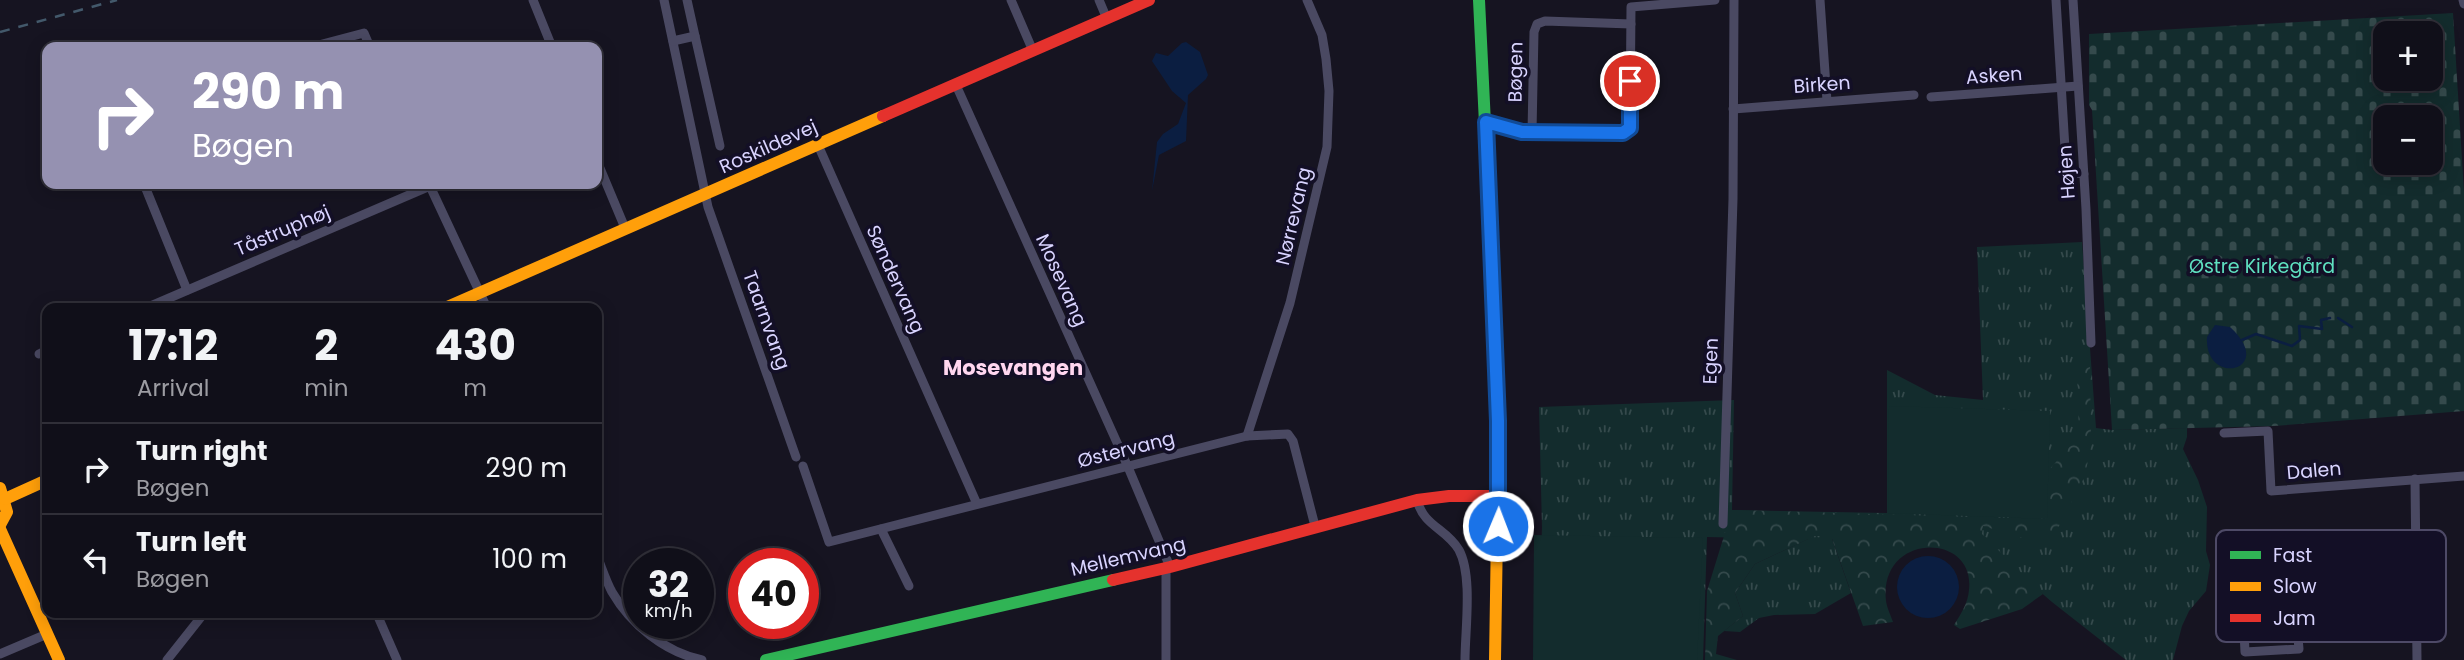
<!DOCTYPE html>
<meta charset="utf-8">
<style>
body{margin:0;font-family:Poppins,sans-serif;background:#191822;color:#f1f3f6;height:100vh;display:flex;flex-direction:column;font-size:26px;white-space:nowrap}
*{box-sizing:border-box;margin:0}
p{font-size:23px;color:#9c9ca2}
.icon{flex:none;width:38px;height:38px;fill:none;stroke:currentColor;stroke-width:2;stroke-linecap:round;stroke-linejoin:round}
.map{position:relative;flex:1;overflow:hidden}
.drawer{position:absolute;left:42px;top:303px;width:560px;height:315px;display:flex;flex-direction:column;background:#100f19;border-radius:14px;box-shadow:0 4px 18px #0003,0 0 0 2px #302f38}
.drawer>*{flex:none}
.top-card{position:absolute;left:42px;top:42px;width:560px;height:147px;border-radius:14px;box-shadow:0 4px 18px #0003,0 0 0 2px #302f38;background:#9591b1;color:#fff;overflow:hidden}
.buttons{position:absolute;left:2373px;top:21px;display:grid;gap:14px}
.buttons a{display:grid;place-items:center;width:70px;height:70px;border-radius:14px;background:#100f19;box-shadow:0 4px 18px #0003,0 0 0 2px #302f38;font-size:35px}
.speed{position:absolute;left:623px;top:548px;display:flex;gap:14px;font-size:35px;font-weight:700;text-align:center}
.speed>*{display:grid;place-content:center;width:91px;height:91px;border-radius:50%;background:#100f19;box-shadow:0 4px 18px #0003,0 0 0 2px #302f38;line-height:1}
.speed small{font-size:18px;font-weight:400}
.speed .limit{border:10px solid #d22;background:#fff;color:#111}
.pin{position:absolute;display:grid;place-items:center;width:60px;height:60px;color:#fff;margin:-30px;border:4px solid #fff;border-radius:50%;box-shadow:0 2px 7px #0007}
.me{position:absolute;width:77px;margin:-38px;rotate:1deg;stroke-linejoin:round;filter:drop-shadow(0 0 5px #0008)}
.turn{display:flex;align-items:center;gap:24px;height:147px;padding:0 35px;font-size:32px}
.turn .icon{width:91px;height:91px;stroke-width:2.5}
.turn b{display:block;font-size:49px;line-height:60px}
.eta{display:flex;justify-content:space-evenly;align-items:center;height:119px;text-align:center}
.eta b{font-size:42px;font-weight:700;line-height:49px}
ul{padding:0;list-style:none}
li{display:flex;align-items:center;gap:21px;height:91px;padding:0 35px;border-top:2px solid #302f38}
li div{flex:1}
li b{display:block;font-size:26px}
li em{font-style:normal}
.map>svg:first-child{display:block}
.grass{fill:url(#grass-tufts)}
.forest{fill:url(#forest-crowns)}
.cemetery{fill:url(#cemetery-stones);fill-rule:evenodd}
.pitch{fill:#132c2d}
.water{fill:#0b1e41}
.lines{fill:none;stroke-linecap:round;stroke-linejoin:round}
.stream{stroke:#0b1e41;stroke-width:2.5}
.street{stroke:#4a4962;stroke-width:9}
.fast{stroke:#30b455;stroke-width:12}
.slow{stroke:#ff9f0a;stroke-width:12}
.jam{stroke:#e5322d;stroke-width:12}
.rail{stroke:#43596b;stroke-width:2.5;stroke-dasharray:10 9;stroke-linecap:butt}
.route-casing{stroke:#114b97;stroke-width:18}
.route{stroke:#1a73e8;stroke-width:12}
.labels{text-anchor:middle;stroke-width:7;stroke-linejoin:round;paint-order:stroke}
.street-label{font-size:19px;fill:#d9d4ff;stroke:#130f26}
.park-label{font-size:19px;fill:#5fe0c0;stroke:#130f26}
.neighbourhood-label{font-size:21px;font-weight:bold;fill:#ffd6f0;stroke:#130f26}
.key{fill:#130f26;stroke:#4e4a67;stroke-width:2}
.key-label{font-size:19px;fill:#d9d4ff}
</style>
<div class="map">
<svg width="2464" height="660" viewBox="0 0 2464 660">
<defs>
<pattern id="grass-tufts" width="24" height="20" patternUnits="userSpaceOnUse" patternTransform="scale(1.75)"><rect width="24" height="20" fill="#132c2d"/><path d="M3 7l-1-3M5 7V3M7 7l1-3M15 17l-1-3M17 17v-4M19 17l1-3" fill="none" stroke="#354a4c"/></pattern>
<pattern id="forest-crowns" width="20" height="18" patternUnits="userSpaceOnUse" patternTransform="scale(1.75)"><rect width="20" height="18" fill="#132c2d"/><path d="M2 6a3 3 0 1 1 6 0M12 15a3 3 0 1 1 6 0" fill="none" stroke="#354a4c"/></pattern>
<pattern id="cemetery-stones" width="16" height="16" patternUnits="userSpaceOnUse" patternTransform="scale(1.75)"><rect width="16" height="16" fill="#132c2d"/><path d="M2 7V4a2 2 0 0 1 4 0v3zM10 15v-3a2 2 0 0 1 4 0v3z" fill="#354a4c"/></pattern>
</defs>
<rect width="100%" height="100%" fill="#161421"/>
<path class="grass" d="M2082,242L2096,428L2112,430L2187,428V437L2183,449L2198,480L2207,507L2206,551L2210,565L2206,591L2189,611L2182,626L2173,660H2126L2052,602L1981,541L1832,539L1851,593L1815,614L1774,615L1759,618L1740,632L1724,631L1743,616L1735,593L1755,564L1808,539L1707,537L1703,660H1538L1542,527L1539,407L1734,400L1732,510L1887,513V370L1935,395L1983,400L1977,247Z"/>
<path class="forest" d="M2090,367L2091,445L2085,476L2056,532L2044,539H2027L1983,526L1982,534L2043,594L2022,609L1960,629L1954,625C1961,614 1968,603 1969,590C1976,531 1878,532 1886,601C1887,608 1891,616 1893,622L1863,626L1831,536H1815L1755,564L1735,593L1743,616L1718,636L1716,654L1737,660H1705L1707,591L1732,510L2047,519L2048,471L2079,436L2077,370Z"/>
<path class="cemetery" d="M2453,13L2464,192V411L2274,426L2112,430L2092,110L2089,105V34ZM2385,33H2431V79H2385ZM2385,117H2431V163H2385Z"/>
<g class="pitch">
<path d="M1889,406L2050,411L2047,519L1888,513Z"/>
<path d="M1534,535L1703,538L1697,660H1533Z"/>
</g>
<g class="water">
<path d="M1186,42L1200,52L1208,75L1206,79L1188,95L1186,141L1159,155L1152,191L1157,142L1163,134L1178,124L1186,103L1172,91L1152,61L1156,53L1168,56L1182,43Z"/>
<path d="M2215,325L2230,327C2278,371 2204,388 2207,337Z"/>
<circle cx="1928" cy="587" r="31"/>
</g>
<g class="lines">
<g class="stream">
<path d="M2338,318L2352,327"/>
<path d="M2242,340L2256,334L2292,346L2300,340L2299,326L2322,329L2321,320L2330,318"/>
</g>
<g class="street">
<path d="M533,0L552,47"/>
<path d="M664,0L708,207L796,457"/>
<path d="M687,0L695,36"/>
<path d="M1011,0L1033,51"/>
<path d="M1099,0L1107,19"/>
<path d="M1820,0L1827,101"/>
<path d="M2056,0L2066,165C2070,173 2076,173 2084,174"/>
<path d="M2073,0L2086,209L2091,343"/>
<path d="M2463,0L2464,4"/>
<path d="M673,41L695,36L720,146"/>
<path d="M311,47L364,33L370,47"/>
<path d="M956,85L1128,467L1170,567"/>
<path d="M1931,97L2078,86"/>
<path d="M1733,109L1914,95"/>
<path d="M1486,122L1522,132L1620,134L1630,128L1631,7L1715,0"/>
<path d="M1532,132L1534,32L1537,24L1545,21L1631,24"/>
<path d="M818,145L977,504"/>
<path d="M597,161L625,228"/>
<path d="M144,184L187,290"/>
<path d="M429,184L487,308"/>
<path d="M146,308L430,186"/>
<path d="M39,354L47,350"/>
<path d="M2224,433L2268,431L2271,491L2464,476"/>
<path d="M1247,436L1290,303L1327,147L1329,91L1326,59L1322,35L1307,0"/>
<path d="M803,466L829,542L1247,436L1288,434L1293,441L1315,526"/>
<path d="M2415,479L2417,660"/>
<path d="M1417,500C1424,527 1446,528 1459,550C1473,576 1465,630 1465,660"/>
<path d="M1723,524L1733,199L1734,0"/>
<path d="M881,529L909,586"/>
<path d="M597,556C602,568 606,581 612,592C631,625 665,652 702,660"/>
<path d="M376,612L397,660"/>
<path d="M2298,638L2299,649L2245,652L2244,632L2298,628V638L2416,630"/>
<path d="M0,654L47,634"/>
<path d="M167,660L205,612"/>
<path d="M1166,660V568"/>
</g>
<g class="fast">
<path d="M1479,0L1495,330L1497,531"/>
<path d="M766,660L1113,580"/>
</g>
<g class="slow">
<path d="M445,308L883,116"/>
<path d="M0,488L7,512L0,525"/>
<path d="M5,499L47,480"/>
<path d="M0,529L59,660"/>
<path d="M1495,660L1497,531"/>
</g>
<g class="jam">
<path d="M883,116L1149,0"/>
<path d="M1113,580L1170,567L1417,500L1449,496H1499"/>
</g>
<path class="rail" d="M0,32L117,0"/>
</g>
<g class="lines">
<defs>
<path id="route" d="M1498,526V421L1486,122L1522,132L1623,133L1630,128V81"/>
</defs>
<use href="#route" class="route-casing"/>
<use href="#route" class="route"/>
</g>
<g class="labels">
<g class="street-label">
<text transform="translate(1515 72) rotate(-89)" y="7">Bøgen</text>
<text transform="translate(1994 75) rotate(-4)" y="7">Asken</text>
<text transform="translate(1822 84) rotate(-4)" y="7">Birken</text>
<text transform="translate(768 146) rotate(-24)" y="7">Roskildevej</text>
<text transform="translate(2066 172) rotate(-94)" y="7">Højen</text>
<text transform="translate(1293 216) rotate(-77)" y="7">Nørrevang</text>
<text transform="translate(282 230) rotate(-23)" y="7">Tåstruphøj</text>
<text transform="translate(896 279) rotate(66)" y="7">Søndervang</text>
<text transform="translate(1062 280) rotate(66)" y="7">Mosevang</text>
<text transform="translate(767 320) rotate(70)" y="7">Taarnvang</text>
<text transform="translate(1710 361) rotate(-88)" y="7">Egen</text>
<text transform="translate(1126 449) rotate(-14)" y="7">Østervang</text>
<text transform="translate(2314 470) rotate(-5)" y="7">Dalen</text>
<text transform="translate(1128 556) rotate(-13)" y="7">Mellemvang</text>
</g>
<g class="park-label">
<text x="2262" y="273">Østre Kirkegård</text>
</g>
<g class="neighbourhood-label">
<text x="1013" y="375">Mosevangen</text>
</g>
</g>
<rect x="2216" y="530" width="230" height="112" rx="10" class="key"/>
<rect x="2230" y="551" width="31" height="8" fill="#30b455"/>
<rect x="2230" y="582" width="31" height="9" fill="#ff9f0a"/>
<rect x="2230" y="614" width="31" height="8" fill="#e5322d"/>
<g class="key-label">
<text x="2273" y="562">Fast</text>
<text x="2273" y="593">Slow</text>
<text x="2273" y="625">Jam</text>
</g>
</svg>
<div class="buttons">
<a>+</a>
<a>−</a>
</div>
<div class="speed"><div>32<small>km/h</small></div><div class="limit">40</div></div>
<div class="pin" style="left:1630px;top:81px;background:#d93025"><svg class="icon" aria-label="arrive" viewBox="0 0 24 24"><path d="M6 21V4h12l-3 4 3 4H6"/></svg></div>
<svg class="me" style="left:1498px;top:526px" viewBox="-20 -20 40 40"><circle r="17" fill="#1a73e8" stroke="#fff" stroke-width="3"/><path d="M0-11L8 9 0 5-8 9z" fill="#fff"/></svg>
<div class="top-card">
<div class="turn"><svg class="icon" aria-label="right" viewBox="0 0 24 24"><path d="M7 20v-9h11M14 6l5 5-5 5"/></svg><div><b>290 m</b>Bøgen</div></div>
</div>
<section class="drawer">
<div class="eta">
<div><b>17:12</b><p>Arrival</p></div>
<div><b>2</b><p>min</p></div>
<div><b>430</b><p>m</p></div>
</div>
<ul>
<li><svg class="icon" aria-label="right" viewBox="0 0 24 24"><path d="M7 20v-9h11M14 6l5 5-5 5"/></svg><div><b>Turn right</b><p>Bøgen</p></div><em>290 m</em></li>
<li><svg class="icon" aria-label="left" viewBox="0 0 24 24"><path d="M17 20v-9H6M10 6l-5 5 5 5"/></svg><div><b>Turn left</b><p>Bøgen</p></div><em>100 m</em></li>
</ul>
</section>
</div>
